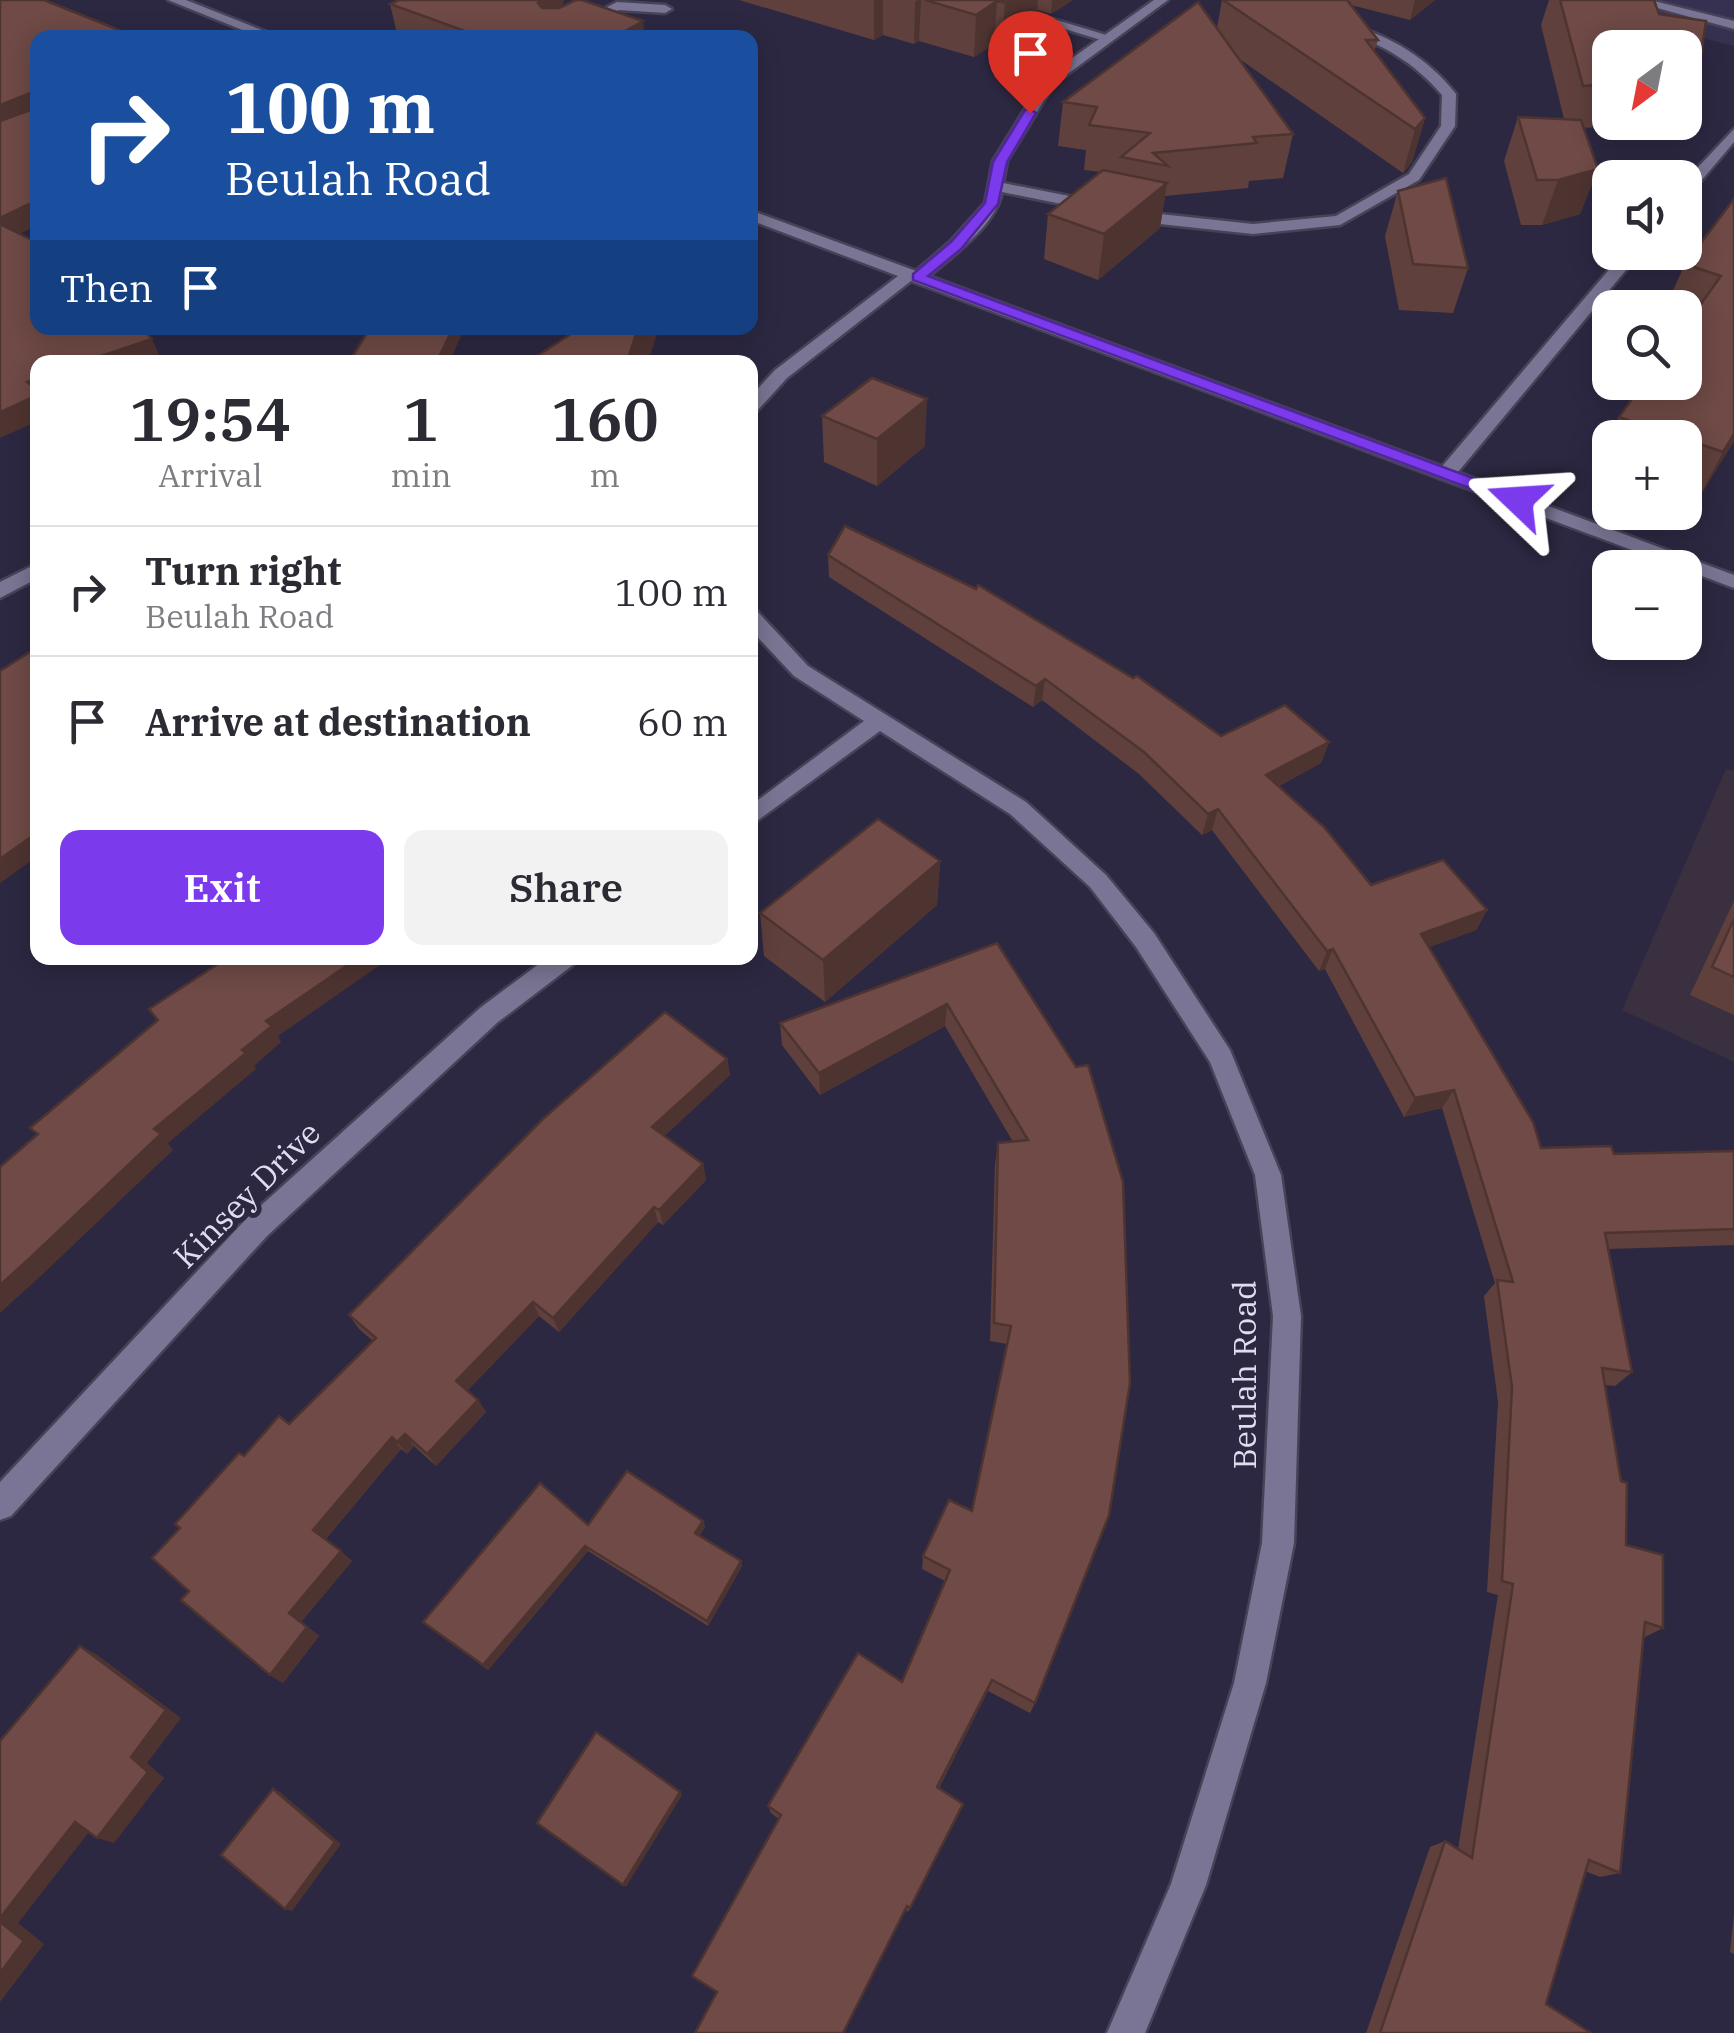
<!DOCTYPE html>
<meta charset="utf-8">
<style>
body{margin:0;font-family:"IBM Plex Serif",serif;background:#f2f2f3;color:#2b2b33;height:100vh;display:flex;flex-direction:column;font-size:38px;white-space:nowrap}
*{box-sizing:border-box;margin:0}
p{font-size:32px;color:#7c7c81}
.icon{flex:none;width:55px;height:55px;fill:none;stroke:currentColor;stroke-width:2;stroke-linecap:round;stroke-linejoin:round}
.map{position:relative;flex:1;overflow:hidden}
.panel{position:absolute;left:30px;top:355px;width:728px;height:610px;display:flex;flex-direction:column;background:#fff;border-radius:20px;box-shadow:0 5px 25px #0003}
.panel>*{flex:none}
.top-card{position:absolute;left:30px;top:30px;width:728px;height:305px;border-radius:20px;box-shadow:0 5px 25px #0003;background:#1a4fa0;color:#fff;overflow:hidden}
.needle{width:65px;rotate:212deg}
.buttons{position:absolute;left:1592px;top:30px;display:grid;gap:20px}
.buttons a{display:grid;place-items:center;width:110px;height:110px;border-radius:20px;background:#fff;box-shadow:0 5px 25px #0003;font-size:50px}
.pin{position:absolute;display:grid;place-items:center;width:85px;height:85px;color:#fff;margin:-102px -42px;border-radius:50% 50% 50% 0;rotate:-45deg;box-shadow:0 0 10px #0007}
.pin .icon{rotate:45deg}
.me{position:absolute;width:110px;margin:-55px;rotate:290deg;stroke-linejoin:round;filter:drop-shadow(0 0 8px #0008)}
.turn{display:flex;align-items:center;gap:35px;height:210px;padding:0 30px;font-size:45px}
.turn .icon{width:130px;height:130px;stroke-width:2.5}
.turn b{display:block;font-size:70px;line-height:85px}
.then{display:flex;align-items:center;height:95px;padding:0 30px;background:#0003;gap:20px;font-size:38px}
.eta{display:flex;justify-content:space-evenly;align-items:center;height:170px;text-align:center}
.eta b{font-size:60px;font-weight:600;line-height:70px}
.action{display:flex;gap:20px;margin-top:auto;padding:20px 30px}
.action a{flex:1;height:115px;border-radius:20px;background:#7c3aed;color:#fff;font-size:40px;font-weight:600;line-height:115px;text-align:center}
.action a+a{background:#f2f2f3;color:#2b2b33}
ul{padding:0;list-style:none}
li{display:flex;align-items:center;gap:30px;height:130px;padding:0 30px;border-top:2px solid #e1e1e2}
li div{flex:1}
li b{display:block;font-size:38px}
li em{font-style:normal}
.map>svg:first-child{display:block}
.built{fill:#373151}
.industrial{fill:#3b303f}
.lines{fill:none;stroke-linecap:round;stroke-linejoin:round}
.lane-casing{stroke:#464258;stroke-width:5}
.street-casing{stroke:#464258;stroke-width:5}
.lane{fill:#7a7594;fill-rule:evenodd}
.street{fill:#7a7594;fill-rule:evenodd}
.wall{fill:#5f403c}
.shaded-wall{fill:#4e3431}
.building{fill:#6f4a46;stroke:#4e3431;stroke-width:2.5}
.route{fill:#7c3aed;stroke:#51269a;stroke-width:2.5}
.labels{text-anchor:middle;stroke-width:10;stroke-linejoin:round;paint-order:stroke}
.street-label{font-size:32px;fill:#dfddee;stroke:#2d2842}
</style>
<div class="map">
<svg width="1734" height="2033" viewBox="0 0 1734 2033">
<rect width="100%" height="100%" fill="#2d2842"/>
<path class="built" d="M1556,0H1734V46Z"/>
<path class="industrial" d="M1726,769L1734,771V1062L1622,1010Z"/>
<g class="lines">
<defs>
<g id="lane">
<path d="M970,0H990L1116,38L1104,41Z"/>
<path d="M1628,0H1650L1734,21V29Z"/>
<path d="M617,2L665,5L672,9L665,13L619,10L564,38H547Z"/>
<path d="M1734,129V142L1690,194L1685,196V181Z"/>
<path d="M1624,252H1641L1453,478H1439V470Z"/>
</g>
<g id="street">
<path d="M168,0H186L282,38H262Z"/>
<path d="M1154,0H1168L1054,84L1007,161L1003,183L1160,214L1253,224L1336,216L1409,174L1441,126L1442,95C1414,62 1382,44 1341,30V24L1346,23C1390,36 1427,57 1456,94L1455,126L1419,180L1340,225L1253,234L1160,224L1002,192C996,225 954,255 929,276L1734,575V588L911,281L787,378L756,412L750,413V397L775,370L898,276L750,220V210L916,271L950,242L985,203L993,161L1044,78Z"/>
<path d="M38,563V578L0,598V582Z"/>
<path d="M750,609L757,611L808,666L1026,802L1106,875L1154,933L1230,1050L1281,1175L1301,1316L1294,1543L1266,1683L1206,1885L1145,2033H1107L1171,1884L1234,1683L1262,1543L1273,1316L1255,1175L1210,1062L1136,947L1090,887L1010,814L880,731L750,826V806L864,721L794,676L750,629Z"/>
<path d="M547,958H576L573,965L498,1022L267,1236L11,1516L0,1520V1482L247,1218L480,1008Z"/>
</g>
</defs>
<use href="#lane" class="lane-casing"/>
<use href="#street" class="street-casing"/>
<use href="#lane" class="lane"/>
<use href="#street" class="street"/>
</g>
<g class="wall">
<path d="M399,0H564L561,7L643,21L644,38H398L390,4Z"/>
<path d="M739,0H1073L1051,14L1037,10L1036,24L1002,46L994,44L974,57L919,41L914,44L883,35L874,40Z"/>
<path d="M1222,0H1435L1410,20L1351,5L1378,40L1374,52L1425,118L1412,162L1403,173L1238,58L1293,134L1283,178L1249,181L1248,188L1165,196L1160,228L1098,280L1044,259L1048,214L1101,172L1084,170L1086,150L1058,146L1063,102L1217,28Z"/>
<path d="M1549,0H1654L1659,14L1706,21L1698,77L1685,108V48H1610V122H1662L1584,128L1598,169L1580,214L1542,225H1521L1504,161L1518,117L1564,119L1541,25Z"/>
<path d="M1398,191L1468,268L1453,313L1399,310L1385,236Z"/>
<path d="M1734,199V441L1698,499L1685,494V438H1610V467L1598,463L1619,417L1690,319L1685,317V308H1665L1685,264Z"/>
<path d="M822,416L925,446L877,486L824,462Z"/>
<path d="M828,555L1221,736L1329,742L1321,763L1279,786L1371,885L1487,910L1476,930L1429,947L1541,1148L1614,1154L1734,1151V1245L1609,1249L1632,1372L1615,1386L1605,1385L1626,1545L1663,1628L1643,1638L1620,1873L1600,1877L1585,1871L1546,2004L1591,2033H1366L1430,1847L1445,1841L1458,1849L1498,1595L1487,1592L1498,1402L1484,1296L1495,1283L1442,1108L1404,1117L1325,969L1319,971L1212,830L1202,835L1139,774L1042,700L1033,707L829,577Z"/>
<path d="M940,861L937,905L825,1002L764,956L760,913Z"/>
<path d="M1734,901V1015L1690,995Z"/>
<path d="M997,943L1076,1067L1035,1703L1030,1713L988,1691L939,1788L963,1804L908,1912L906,1910L717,1992L779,1819L771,1813L768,1806L902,1682L945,1581L922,1569L923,1556L972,1511L1007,1344L990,1341L995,1164L998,1143L1013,1142L945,1026L820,1095L782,1045L780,1023Z"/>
<path d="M727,1059L730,1075L664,1136L703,1164L706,1180L663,1225L658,1222L559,1332L539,1316L467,1391L478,1400L486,1412L436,1466L414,1446L407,1454L401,1449L325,1540L352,1561L301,1622L319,1636L283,1683L270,1675L189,1591L244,1456L289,1424L373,1341L359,1329L349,1315Z"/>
<path d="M703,1521L705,1527L699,1536L741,1561L742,1566L708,1626L588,1551L488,1670L423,1622L588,1525Z"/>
<path d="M1734,1914V1954L1730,1952Z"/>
</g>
<g class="shaded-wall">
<path d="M544,0H564L561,8L543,37L538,3Z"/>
<path d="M874,0H883V35L874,40Z"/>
<path d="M918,0H921L919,41L914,44L915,2Z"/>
<path d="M1010,0H1038L1036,24L1002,46L1005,3Z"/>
<path d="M1052,0H1073L1051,14Z"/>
<path d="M1415,0H1435L1410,20Z"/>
<path d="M997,1L994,44L974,57L976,15Z"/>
<path d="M643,21L644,38H613Z"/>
<path d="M30,93L38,110L0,129V105Z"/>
<path d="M1425,118L1412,162L1403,173L1415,129Z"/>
<path d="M1598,169L1580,214L1542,225L1558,180Z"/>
<path d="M1167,183L1160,228L1098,280L1104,234Z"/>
<path d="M38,200V225L5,241L0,232V218Z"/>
<path d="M453,328H463L464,330L449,362L439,357Z"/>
<path d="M638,328H659L648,362H627Z"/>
<path d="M152,339L161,360L152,362H83Z"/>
<path d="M38,378V421L0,438V412L27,382Z"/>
<path d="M927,399L925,446L877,486V439Z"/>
<path d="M1734,434V441L1698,499L1723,452Z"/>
<path d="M1045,679L1042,700L1033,707L1036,686Z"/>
<path d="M1329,742L1321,763L1260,796L1266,775Z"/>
<path d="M1218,809L1212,830L1202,835L1208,814Z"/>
<path d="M38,832V856L0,883V859Z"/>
<path d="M940,861L937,905L825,1002L823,960Z"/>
<path d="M1487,910L1476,930L1411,954L1421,934Z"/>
<path d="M1333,949L1325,969L1319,971L1327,951Z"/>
<path d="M358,958H390L278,1036L281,1042L254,1066L256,1069L168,1143L173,1150L45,1272L0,1313V1285L154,1129L242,1050L266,1021Z"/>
<path d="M947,1004L945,1026L820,1095L819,1073Z"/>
<path d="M727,1059L730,1075L656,1144L652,1127Z"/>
<path d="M1454,1090L1442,1108L1404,1117L1415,1098Z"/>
<path d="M703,1164L706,1180L663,1225L659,1210Z"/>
<path d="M654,1207L658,1222L559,1332L553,1318Z"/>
<path d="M533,1302L539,1316L464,1394L456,1381Z"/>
<path d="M478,1400L486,1412L436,1466L427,1454Z"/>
<path d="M405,1434L414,1446L407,1454L397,1442Z"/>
<path d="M392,1437L401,1449L324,1541L313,1530Z"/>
<path d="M703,1521L705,1527L697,1539L695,1533Z"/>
<path d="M585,1546L588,1551L488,1670L483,1665Z"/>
<path d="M341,1551L352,1561L301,1622L289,1613Z"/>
<path d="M741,1561L742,1566L708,1626L707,1621Z"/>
<path d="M307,1627L319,1636L283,1683L270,1675Z"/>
<path d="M80,1646L96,1654L181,1718L147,1763L164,1778L114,1843L97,1838L131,1757Z"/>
<path d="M992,1680L988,1691L935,1794L937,1787Z"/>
<path d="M273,1789L280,1792L341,1844L292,1911L285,1909Z"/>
<path d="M680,1792L682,1795L626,1887L623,1885Z"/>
<path d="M75,1822L93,1827L18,1923L44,1944L0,2002V1918Z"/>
</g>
<g class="building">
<path d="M0,0H44L139,38H38V200L0,218V121L31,110L30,93L0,105Z"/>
<path d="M399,0H544L538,3L542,8H559L576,0H582L643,21L613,38H484L390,4Z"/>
<path d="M925,0H1010L1005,3L997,1L976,15Z"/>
<path d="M1223,0H1347L1378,40H1366L1425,118L1415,129Z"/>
<path d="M1560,0H1654L1659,14L1706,21L1698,77L1685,78V48H1610V84L1583,86Z"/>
<path d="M1198,2L1293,134L1253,137L1257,143L1153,153L1168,166L1121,157L1150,133L1089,125L1097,107L1063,102Z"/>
<path d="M1518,117L1581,120L1598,169L1558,180H1537Z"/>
<path d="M1103,170L1167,183L1104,234L1048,214Z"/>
<path d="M1446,178L1468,268L1413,264L1398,191Z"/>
<path d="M1734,199V434L1723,452L1685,439V438H1679L1619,417L1644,382H1685V326L1721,276L1685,264Z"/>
<path d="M0,224L38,243V328H142L152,339L83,362H38V378L27,382L38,390V395L0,412Z"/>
<path d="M370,328H453L439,357L474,358L472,362H349Z"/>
<path d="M580,328H638L627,362H528Z"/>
<path d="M872,378L927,399L877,439L822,416Z"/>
<path d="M845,526L976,589L978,585L1133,678L1137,676L1221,736L1285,705L1329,742L1266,775L1324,827L1371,885L1443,860L1487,910L1421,934L1533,1122L1541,1148L1611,1146L1614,1154L1734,1151V1229L1605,1233L1632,1372L1602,1368L1621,1481L1627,1483L1626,1545L1663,1555V1628L1645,1622L1620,1873L1589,1860L1546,2004L1591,2033H1380L1445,1841L1472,1858L1513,1584L1502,1581L1512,1387L1497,1280L1513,1282L1454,1090L1415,1098L1333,949L1327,951L1218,809L1208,814L1144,752L1045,679L1036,686L828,555Z"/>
<path d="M38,647V832L0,859V671Z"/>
<path d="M878,819L940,861L823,960L760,913Z"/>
<path d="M1734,919V977L1712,967Z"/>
<path d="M997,943L1076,1067L1088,1065L1123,1182L1130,1383L1109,1515L1035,1703L992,1680L937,1787L963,1804L910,1908L907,1906L843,2033H695L717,1992L692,1976L781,1815L768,1806L858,1653L902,1682L950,1570L923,1556L949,1500L972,1511L1011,1326L994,1323L998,1143L1028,1140L947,1004L819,1073L780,1023Z"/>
<path d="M227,958H358L266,1021L272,1026L242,1050L246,1053L154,1129L161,1134L30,1258L0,1285V1167L38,1134L30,1128L158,1020L149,1009Z"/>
<path d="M665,1012L727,1059L652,1127L703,1164L659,1210L654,1207L553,1318L533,1302L456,1381L478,1400L427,1454L405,1434L397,1442L392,1437L313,1530L341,1551L289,1613L307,1627L270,1675L181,1600L189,1591L152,1558L180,1528L175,1524L239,1453L244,1456L279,1416L289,1424L376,1338L349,1315L543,1119Z"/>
<path d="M627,1471L703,1521L695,1533L741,1561L707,1621L585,1546L483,1665L423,1622L540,1483L588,1525Z"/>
<path d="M80,1646L166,1710L131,1757L148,1772L97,1838L75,1822L0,1918V1741Z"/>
<path d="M596,1732L680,1792L623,1885L537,1823Z"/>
<path d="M273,1789L335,1842L285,1909L221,1855Z"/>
<path d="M0,1922L24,1941L0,1973Z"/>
</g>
<path class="route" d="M1030,109L1036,113L1007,162L998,204L961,249L928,276L1524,497V504H1512L913,280V274L951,242L985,203L993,162L1025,110Z"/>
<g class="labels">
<g class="street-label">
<text transform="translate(247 1195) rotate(-45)" y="11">Kinsey Drive</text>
<text transform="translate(1245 1375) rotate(-90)" y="11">Beulah Road</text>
</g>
</g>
</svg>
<div class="buttons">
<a><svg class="needle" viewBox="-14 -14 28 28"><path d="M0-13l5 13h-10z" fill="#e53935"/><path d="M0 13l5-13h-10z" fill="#7c7c81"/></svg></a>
<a><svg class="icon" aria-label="sound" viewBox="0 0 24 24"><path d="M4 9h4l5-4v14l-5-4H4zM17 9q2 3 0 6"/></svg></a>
<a><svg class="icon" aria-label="search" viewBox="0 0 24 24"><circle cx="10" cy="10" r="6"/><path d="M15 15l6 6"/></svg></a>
<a>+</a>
<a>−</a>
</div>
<div class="pin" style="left:1030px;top:113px;background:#d93025"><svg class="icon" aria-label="arrive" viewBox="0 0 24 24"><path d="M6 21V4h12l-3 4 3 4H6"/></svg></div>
<svg class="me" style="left:1518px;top:500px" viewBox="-20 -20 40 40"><path d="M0-17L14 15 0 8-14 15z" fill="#7c3aed" stroke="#fff" stroke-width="4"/></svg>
<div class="top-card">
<div class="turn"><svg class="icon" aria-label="right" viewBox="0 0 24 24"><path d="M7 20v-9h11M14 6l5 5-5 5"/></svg><div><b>100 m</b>Beulah Road</div></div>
<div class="then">Then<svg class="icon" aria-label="arrive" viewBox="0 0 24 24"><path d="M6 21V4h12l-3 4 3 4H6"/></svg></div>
</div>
<section class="panel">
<div class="eta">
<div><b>19:54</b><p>Arrival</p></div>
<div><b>1</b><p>min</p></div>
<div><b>160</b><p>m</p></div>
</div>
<ul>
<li><svg class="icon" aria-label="right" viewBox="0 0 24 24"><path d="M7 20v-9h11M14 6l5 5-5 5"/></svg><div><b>Turn right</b><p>Beulah Road</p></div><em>100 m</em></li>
<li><svg class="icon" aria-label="arrive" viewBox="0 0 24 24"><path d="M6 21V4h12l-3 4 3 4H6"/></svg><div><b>Arrive at destination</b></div><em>60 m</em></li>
</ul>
<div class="action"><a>Exit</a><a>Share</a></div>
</section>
</div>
